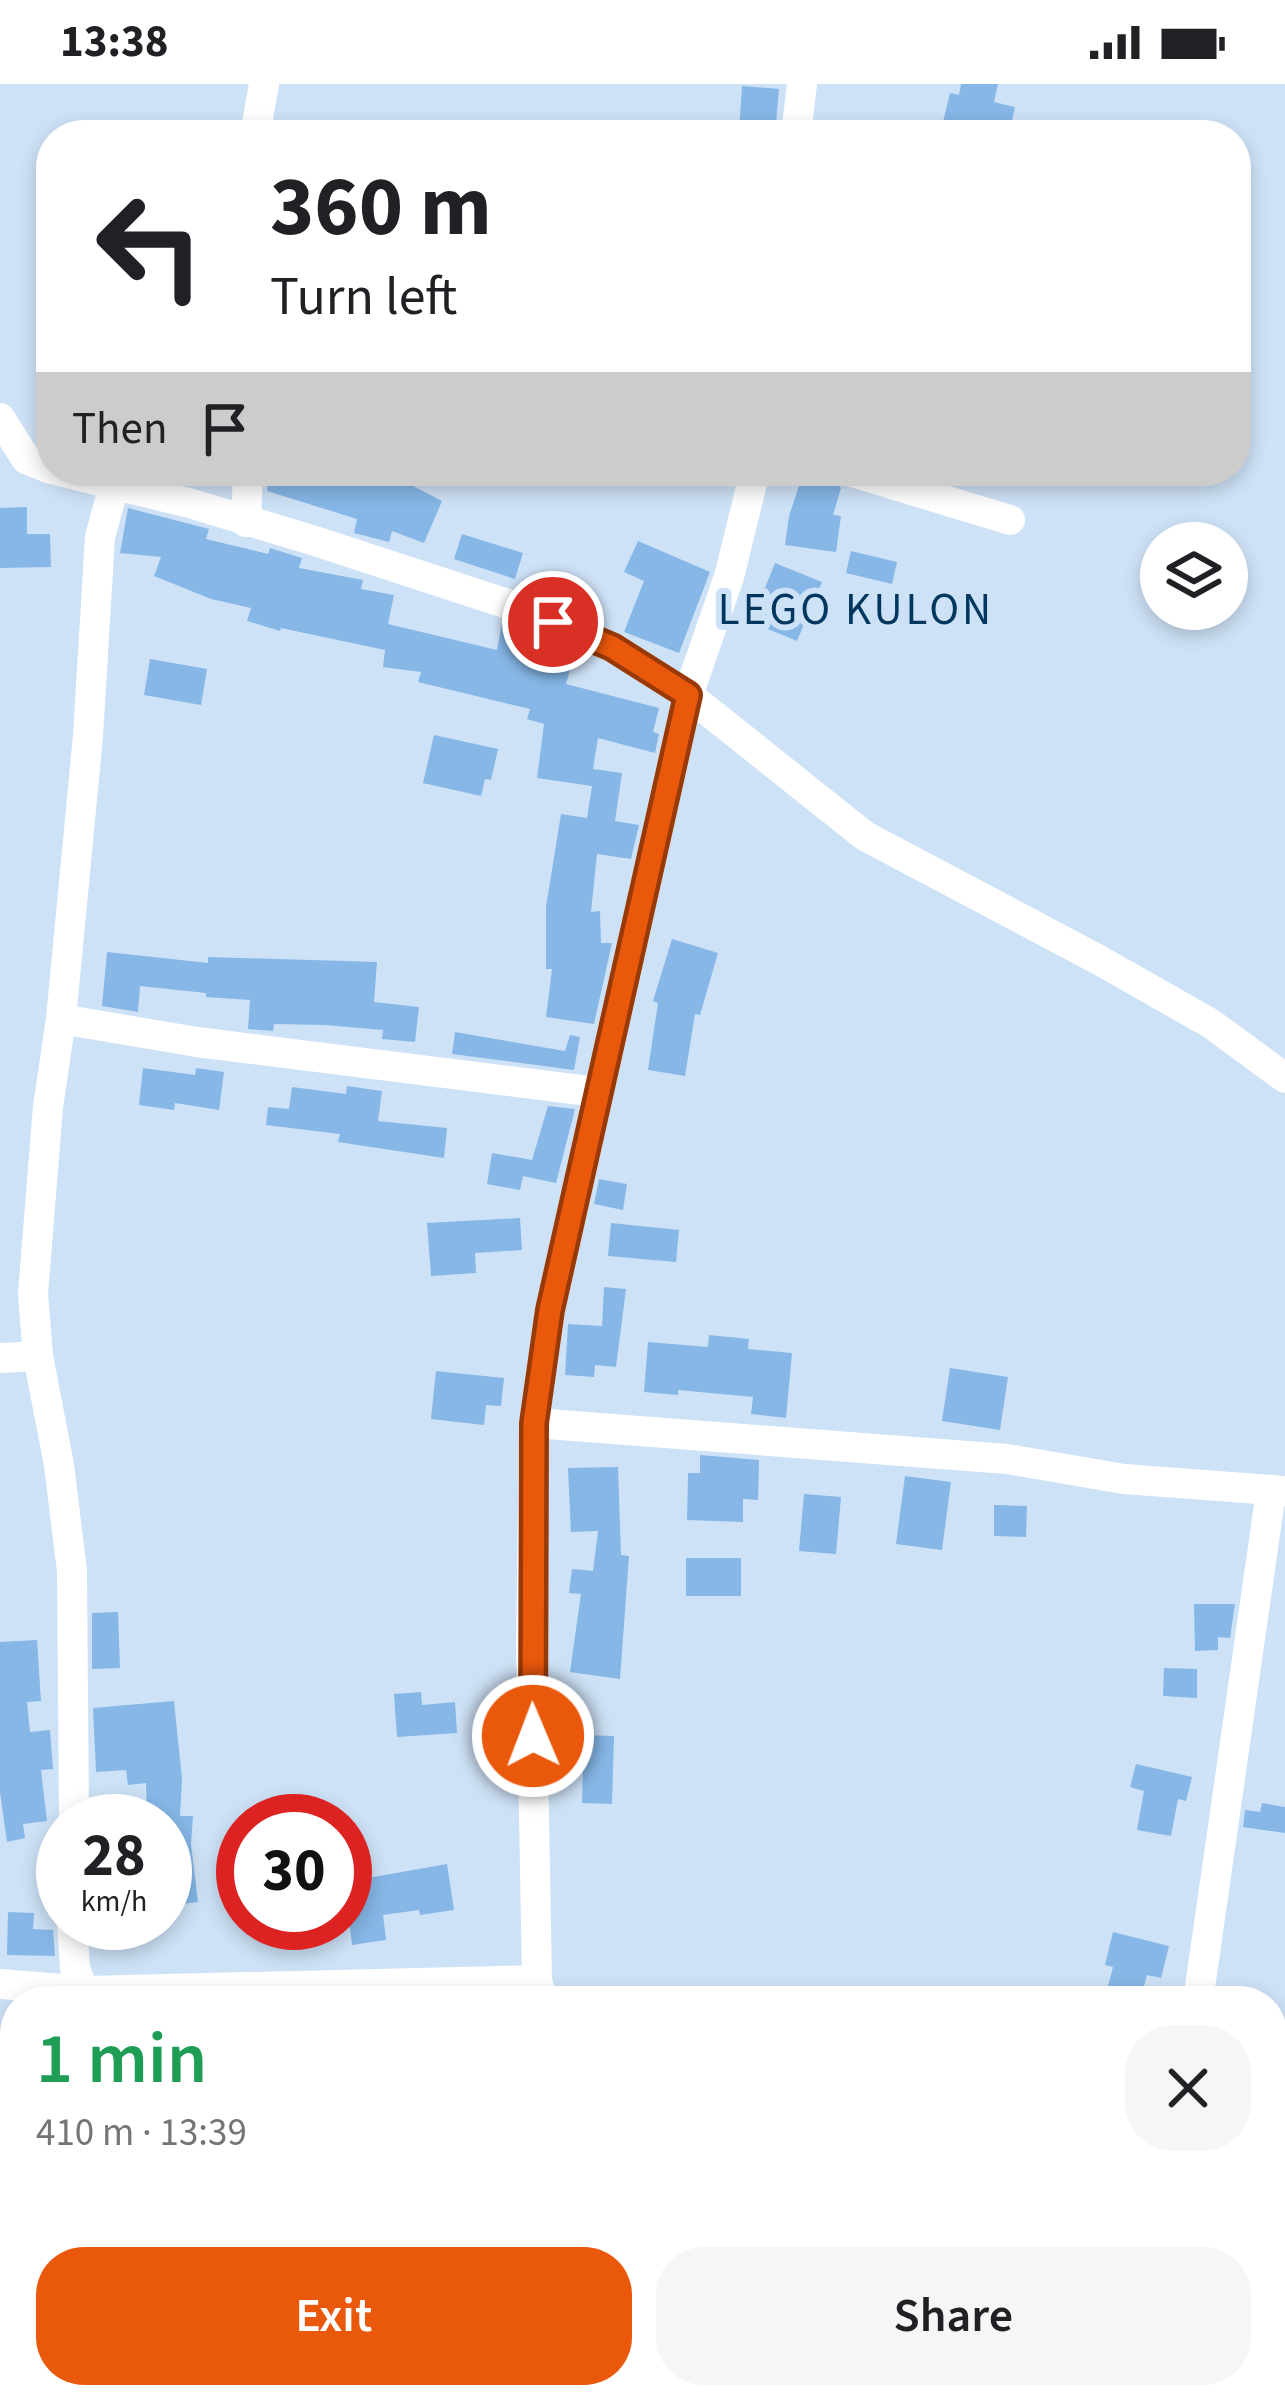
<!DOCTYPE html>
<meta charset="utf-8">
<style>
body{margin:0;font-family:"Source Sans 3",sans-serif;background:#f6f6f6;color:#202124;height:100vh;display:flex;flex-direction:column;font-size:45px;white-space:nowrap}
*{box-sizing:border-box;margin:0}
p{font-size:39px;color:#757577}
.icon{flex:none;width:66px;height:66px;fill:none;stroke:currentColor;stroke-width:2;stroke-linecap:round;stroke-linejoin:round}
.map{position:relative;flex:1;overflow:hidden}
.details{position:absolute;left:0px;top:1902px;width:1287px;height:423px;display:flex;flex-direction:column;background:#fff;border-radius:48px 48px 0 0;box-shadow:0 6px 18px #0003}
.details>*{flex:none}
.banner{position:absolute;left:36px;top:36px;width:1215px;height:366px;border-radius:48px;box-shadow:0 6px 18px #0003;background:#fff;color:#202124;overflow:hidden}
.fabs{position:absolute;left:1140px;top:438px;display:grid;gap:24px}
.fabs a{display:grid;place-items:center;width:108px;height:108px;border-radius:50%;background:#fff;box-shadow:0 6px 18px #0003;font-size:60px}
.speed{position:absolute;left:36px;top:1710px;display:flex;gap:24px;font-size:60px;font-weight:700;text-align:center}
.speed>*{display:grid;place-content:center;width:156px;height:156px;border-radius:50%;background:#fff;box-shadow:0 6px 18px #0003;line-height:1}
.speed small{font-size:30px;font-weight:400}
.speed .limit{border:18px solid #d22;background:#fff;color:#111}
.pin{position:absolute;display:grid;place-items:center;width:102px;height:102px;color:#fff;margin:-51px;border:6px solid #fff;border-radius:50%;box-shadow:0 3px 12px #0007}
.me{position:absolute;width:132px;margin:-66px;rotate:359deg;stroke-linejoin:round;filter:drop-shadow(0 0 9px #0008)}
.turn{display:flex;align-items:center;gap:42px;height:252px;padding:0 36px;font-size:54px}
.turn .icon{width:156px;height:156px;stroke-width:2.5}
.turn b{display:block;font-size:84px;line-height:102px}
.then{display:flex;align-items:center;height:114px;padding:0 36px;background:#0003;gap:24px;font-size:45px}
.round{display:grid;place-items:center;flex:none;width:126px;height:126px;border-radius:48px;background:#f6f6f6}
.headline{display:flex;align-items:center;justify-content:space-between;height:204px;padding:0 36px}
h1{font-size:72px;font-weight:600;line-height:90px;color:#1e9e55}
.button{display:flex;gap:24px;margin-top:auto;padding:24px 36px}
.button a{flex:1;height:138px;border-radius:48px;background:#ea580c;color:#fff;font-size:48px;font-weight:600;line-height:138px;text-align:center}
.button a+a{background:#f6f6f6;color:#202124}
.status{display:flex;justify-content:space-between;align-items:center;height:84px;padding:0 60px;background:#fff;direction:ltr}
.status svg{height:33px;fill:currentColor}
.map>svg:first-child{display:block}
.building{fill:#86b7e7}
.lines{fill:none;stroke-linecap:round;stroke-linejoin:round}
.minor{stroke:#fff;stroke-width:30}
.route-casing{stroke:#983908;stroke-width:30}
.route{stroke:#ea580c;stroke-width:21}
.labels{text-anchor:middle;stroke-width:12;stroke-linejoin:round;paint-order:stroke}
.quarter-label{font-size:45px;letter-spacing:3px;fill:#01365e;stroke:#cee2f7}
</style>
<div class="status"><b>13:38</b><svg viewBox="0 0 49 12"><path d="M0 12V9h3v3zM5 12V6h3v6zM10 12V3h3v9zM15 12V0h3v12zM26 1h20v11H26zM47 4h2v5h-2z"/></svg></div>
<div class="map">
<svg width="1285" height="2323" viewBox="0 0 1285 2323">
<rect width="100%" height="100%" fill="#cee2f7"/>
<g class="building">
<path d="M961,0H998L994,18L1015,23L1009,51H962L941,46L950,9L959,11Z"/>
<path d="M742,2L779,5L775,50L739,48Z"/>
<path d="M269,387L409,389L407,399L442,417L424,459L392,447L389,458L354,449L357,435L267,407Z"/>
<path d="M804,387L830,389L841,404L833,431L841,432L836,468L785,461L789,432Z"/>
<path d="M27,423V450H50L51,483L0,484V424Z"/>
<path d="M128,424L209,445L206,455L268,470L270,464L302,474L299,484L363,496L361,505L394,511L388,540L497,566L502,539L516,543L575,568L566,600L659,624L653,648L659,650L655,669L598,654L593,685L622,689L615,737L639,741L631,775L597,770L591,828L600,827L601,859H612L594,940L546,933L552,885H546V823L561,730L587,734L592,702L537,694L544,640L527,635L530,625L418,598L421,588L383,583L385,566L281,544L280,547L247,537L251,524L211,515L154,492L161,473L120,469Z"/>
<path d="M462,450L523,469L515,495L454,475Z"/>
<path d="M638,457L710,488L679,569L624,548L644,497L624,488Z"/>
<path d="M851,467L897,478L892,500L846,489Z"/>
<path d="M775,479L822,498L797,557L751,538Z"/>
<path d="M150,575L207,585L201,621L144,611Z"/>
<path d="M434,651L498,665L491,696L485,695L481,712L423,699Z"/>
<path d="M672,855L718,869L700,931L695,930L685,992L648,986L658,919L653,917Z"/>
<path d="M107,868L208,879V873L377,878L374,918L419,923L415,958L382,955L383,946L325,941L274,940L273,947L248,945L250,916L206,913V909L140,902L138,928L102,922Z"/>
<path d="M455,948L565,967L570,951L580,953L574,986L452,970Z"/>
<path d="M143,984L195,991L196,984L224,988L219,1026L175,1019L174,1026L139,1021Z"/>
<path d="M347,1002L382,1007L378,1037L447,1044L444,1074L338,1058L340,1050L266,1041L268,1023L289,1025L292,1003L346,1010Z"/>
<path d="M548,1022L575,1025L556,1099L523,1092L520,1106L487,1100L492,1069L532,1076Z"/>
<path d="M599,1095L627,1100L623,1126L594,1120Z"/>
<path d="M520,1134L522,1166L475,1169L476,1189L431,1192L427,1139Z"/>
<path d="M611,1139L679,1146L676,1178L608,1172Z"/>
<path d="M604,1203L626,1205L616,1283L595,1281L594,1293L565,1291L568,1240L602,1242Z"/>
<path d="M709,1251L749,1255L748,1265L792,1269L786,1334L751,1330L753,1313L678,1306V1311L644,1308L648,1258L708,1263Z"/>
<path d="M950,1284L1008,1293L1000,1346L942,1337Z"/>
<path d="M436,1287L504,1294L501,1322L486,1321L484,1341L431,1335Z"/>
<path d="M700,1371L759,1376L758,1416L743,1415V1438L687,1436L688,1389H700Z"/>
<path d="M618,1383L621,1471L629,1472L620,1595L570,1588L581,1510L569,1509L572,1485L593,1487L598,1447L571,1448L568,1384Z"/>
<path d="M905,1392L951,1398L942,1466L896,1460Z"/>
<path d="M804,1410L841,1413L836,1470L799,1467Z"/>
<path d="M994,1421L1027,1422L1026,1453L994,1452Z"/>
<rect x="686" y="1474" width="55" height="38"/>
<path d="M1194,1520H1235L1230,1554L1218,1553V1566L1195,1567Z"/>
<path d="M118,1528L120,1584L92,1585V1529Z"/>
<path d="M37,1556L41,1617L27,1618L30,1648L50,1646L53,1685L41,1686L47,1737L23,1740L25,1754L7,1758L0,1708V1558Z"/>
<path d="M1164,1584L1197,1585V1614L1163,1612Z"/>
<path d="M421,1608L422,1621L455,1618L457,1649L397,1653L394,1610Z"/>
<path d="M174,1617L182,1695L180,1732H193L191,1760L198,1818L165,1822V1737H147L146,1699L128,1701L126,1686L96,1688L93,1624Z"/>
<path d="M584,1651L614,1652L612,1720L582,1719Z"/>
<path d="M1136,1680L1192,1693L1186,1717L1178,1715L1171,1752L1137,1746L1144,1707L1130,1703Z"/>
<path d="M1262,1719L1285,1723V1749L1243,1743L1245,1726L1260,1728Z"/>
<path d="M447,1780L454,1826L420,1831L419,1826L383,1831L386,1856L352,1861L345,1798Z"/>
<path d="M8,1828L34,1829L33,1845L53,1846L55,1872L7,1871Z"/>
<path d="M1113,1848L1169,1862L1161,1894L1147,1891L1140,1917H1104L1113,1883L1105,1881Z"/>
<path d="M0,2185H15V2274L0,2276Z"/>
</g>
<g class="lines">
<g class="minor">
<path d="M255,51L264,0"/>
<path d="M796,51L802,0"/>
<path d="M0,334L26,375L51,385"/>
<path d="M59,387L189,419L315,457L523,525L612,563L688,611L865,752L1099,876L1210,939L1285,994"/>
<path d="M849,387L1010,436"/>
<path d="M246,438L248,387"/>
<path d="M61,935L197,958L597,1008"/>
<path d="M0,1274L38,1272"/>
<path d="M534,1339L1007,1375L1124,1395L1285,1407"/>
<path d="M74,1737L72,1487L59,1381L38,1272L33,1210L48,1023L61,935L88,652L100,453L114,402"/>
<path d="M72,1839L75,1884L87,1917"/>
<path d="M0,1900L87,1907L537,1896"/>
<path d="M543,1917L537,1896L531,1565L534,1339L550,1226L688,611L729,493L755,387"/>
<path d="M1198,1917L1271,1408"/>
<path d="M0,2165H15"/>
<path d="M105,2310L106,2323"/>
<path d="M1213,2310V2323"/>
<path d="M376,2323L578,2317L707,2323"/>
<path d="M933,2323L935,2310"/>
</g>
</g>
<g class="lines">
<defs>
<path id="route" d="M533,1652L534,1339L550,1226L688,611L612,563L553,538"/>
</defs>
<use href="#route" class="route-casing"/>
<use href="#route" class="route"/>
</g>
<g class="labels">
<g class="quarter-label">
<text x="856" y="540">LEGO KULON</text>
</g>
</g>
</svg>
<div class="fabs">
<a><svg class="icon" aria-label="layers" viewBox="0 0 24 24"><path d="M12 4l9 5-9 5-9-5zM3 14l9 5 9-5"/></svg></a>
</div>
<div class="speed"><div>28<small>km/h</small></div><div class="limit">30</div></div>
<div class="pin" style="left:553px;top:538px;background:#d93025"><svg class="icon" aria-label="arrive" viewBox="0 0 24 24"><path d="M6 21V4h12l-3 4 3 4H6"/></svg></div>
<svg class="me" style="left:533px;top:1652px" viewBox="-20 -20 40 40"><circle r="17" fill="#ea580c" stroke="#fff" stroke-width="3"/><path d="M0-11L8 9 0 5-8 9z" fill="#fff"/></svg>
<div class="banner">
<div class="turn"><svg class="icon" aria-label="left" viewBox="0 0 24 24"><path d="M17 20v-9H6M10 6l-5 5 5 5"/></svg><div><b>360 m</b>Turn left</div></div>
<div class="then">Then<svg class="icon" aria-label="arrive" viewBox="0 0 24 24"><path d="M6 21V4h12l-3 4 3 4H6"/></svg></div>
</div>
<section class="details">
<div class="headline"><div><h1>1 min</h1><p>410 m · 13:39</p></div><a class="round"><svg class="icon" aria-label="close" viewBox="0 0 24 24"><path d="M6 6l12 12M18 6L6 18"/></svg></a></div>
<div class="button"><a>Exit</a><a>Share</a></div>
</section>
</div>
